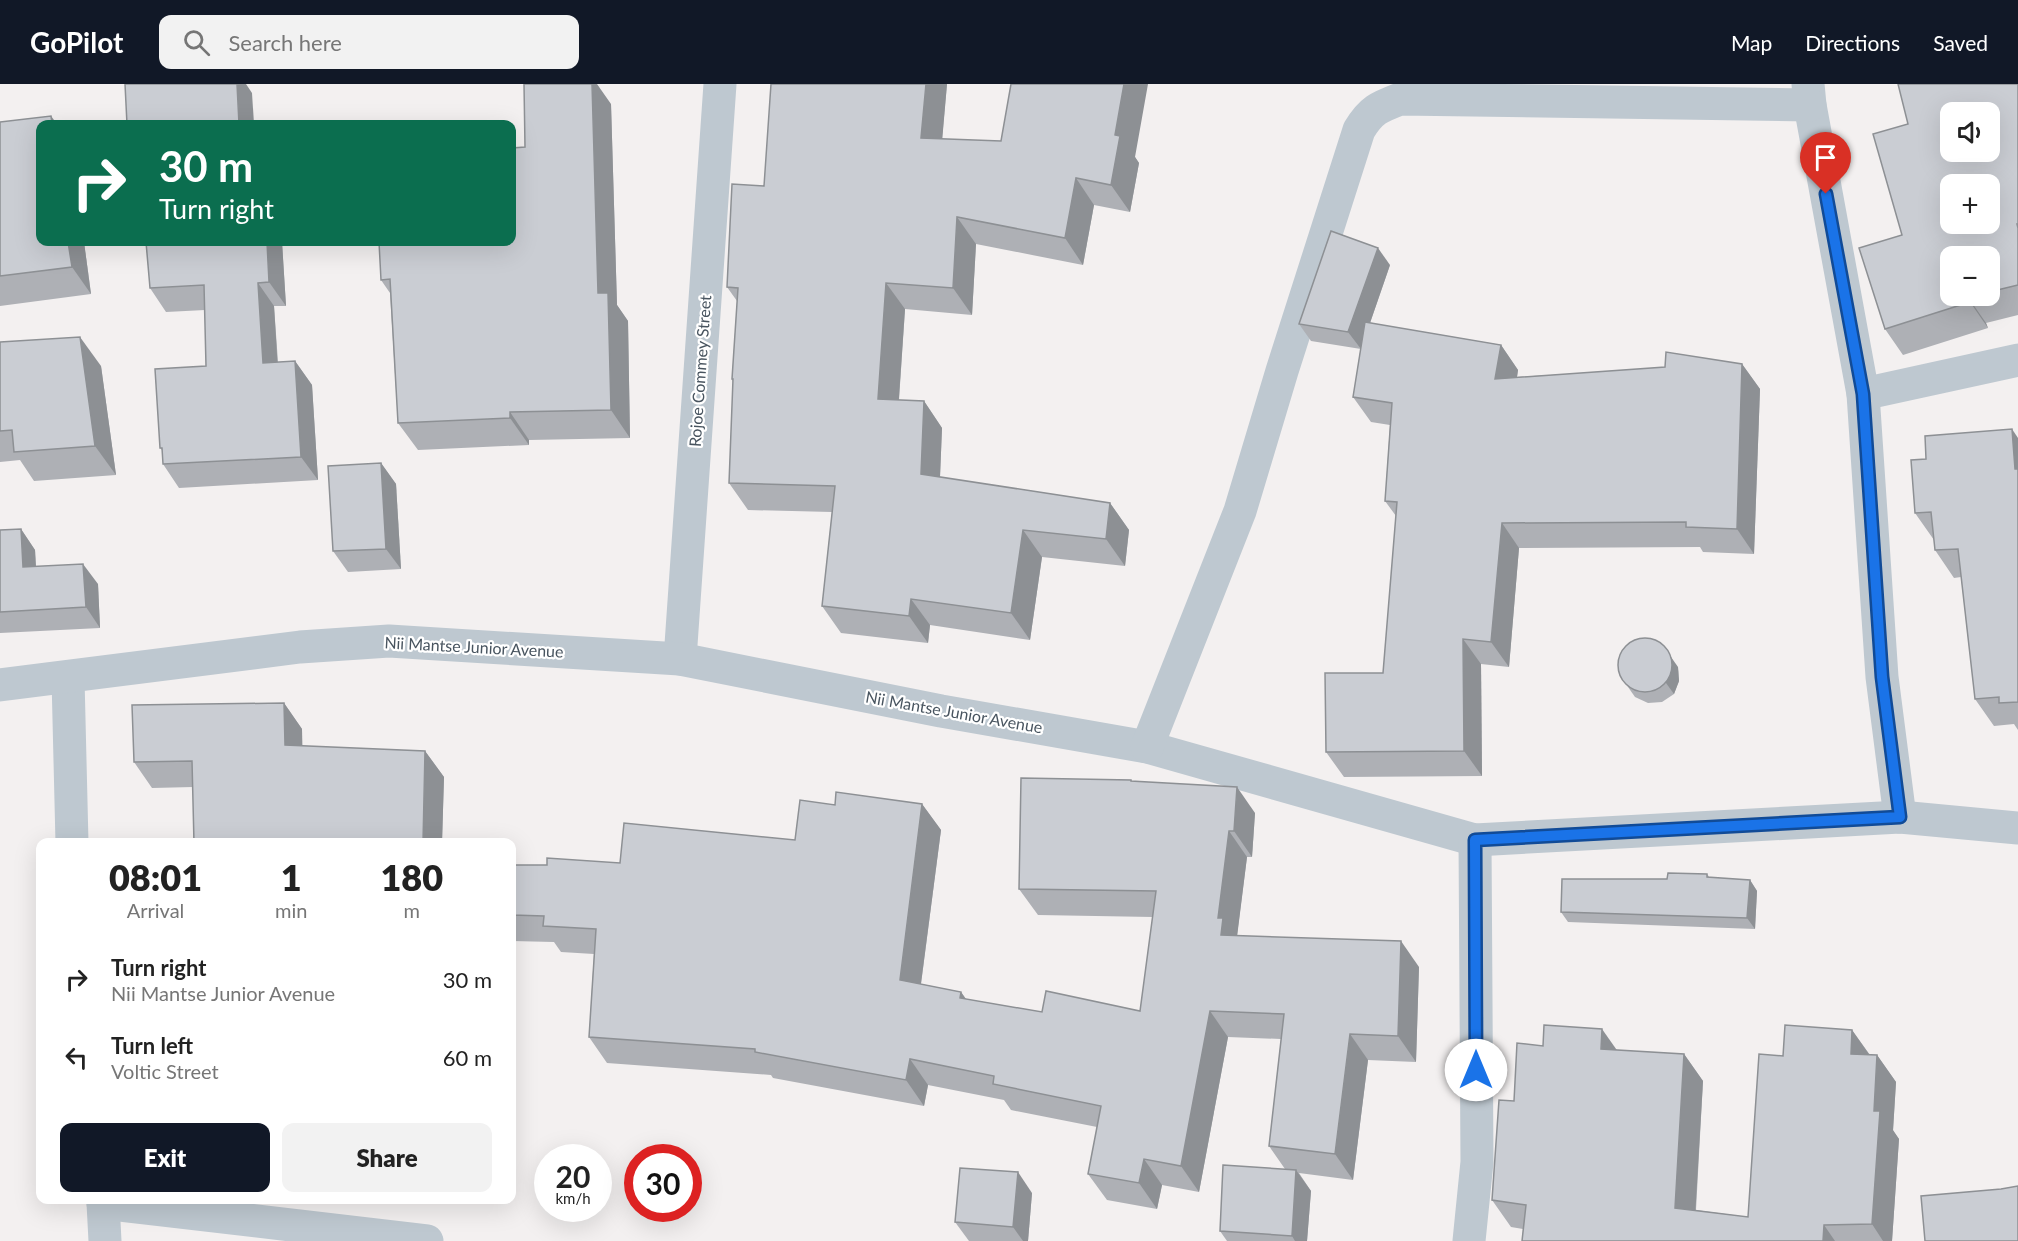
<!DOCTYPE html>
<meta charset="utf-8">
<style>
body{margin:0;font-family:Lato,sans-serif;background:#f2f2f2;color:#222;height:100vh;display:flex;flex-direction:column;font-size:22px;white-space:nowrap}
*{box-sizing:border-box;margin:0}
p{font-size:20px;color:#767676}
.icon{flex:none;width:33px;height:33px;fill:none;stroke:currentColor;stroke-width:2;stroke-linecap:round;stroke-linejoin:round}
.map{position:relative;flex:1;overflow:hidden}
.side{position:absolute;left:36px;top:754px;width:480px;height:366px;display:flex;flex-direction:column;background:#fff;border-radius:12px;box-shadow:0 6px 24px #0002}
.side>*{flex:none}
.top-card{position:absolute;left:36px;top:36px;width:480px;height:126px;border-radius:12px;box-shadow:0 6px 24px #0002;background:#0b6e4f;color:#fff;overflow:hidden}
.tools{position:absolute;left:1940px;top:18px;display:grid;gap:12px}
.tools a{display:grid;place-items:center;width:60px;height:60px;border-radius:12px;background:#fff;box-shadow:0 6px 24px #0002;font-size:30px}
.speed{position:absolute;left:534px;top:1060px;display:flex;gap:12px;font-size:30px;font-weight:700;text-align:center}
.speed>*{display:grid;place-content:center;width:78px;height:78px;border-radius:50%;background:#fff;box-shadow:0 6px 24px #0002;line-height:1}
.speed small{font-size:15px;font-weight:400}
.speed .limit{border:9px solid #d22;background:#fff;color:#111}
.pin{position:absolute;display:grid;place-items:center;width:51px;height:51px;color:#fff;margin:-62px -26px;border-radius:50% 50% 50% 0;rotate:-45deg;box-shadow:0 0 6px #0007}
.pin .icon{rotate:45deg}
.me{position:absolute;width:66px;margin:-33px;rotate:0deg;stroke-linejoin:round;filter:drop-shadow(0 0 4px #0008)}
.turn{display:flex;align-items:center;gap:21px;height:126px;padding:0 24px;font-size:27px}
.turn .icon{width:78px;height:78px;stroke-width:2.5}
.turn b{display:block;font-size:42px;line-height:51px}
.eta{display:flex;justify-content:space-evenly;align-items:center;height:102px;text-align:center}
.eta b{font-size:36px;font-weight:800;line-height:42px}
.cta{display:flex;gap:12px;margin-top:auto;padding:12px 24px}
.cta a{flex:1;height:69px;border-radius:12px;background:#111827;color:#fff;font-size:24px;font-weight:800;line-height:69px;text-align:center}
.cta a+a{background:#f2f2f2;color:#222}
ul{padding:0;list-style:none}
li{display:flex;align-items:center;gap:18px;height:78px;padding:0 24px}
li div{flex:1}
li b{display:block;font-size:22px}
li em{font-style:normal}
header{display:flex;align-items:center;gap:36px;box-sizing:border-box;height:84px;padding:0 30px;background:#111827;color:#fff}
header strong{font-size:28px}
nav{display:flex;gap:33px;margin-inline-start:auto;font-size:21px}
.search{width:420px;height:54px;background:#f2f2f2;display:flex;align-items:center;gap:15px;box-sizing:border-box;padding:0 21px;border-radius:12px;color:#767676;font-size:22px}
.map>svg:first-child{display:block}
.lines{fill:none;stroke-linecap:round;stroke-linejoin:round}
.minor{stroke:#bec8d0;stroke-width:33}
.wall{fill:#aeb0b5;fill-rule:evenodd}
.shaded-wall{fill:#8d9094}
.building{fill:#cacdd3;stroke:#8d9094;stroke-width:1.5;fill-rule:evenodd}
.route-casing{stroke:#114b97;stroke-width:15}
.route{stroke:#1a73e8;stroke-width:10}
.labels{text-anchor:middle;stroke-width:4.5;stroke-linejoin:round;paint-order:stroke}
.street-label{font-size:16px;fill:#48545f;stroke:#fff}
</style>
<header>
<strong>GoPilot</strong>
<div class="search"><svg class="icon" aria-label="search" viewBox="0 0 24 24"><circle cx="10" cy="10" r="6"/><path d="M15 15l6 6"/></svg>Search here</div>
<nav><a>Map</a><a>Directions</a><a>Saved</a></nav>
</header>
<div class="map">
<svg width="2018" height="1157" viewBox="0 0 2018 1157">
<rect width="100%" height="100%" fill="#f3f0f0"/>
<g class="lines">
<g class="minor">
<path d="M1808,0L1810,21L1863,310L1882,593L1900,733"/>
<path d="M1863,310L2018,276"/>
<path d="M680,575L720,0"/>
<path d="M68,594L72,759"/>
<path d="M0,601L300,563L389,557L680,575L941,627L1147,663L1475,756L1900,733L2018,744"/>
<path d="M1147,663L1240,427L1282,287L1359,46C1371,26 1379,23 1400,15L1810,21"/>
<path d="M103,1116V1119L427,1157"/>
<path d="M103,1119L105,1157"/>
<path d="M1469,1157L1477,1078L1475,756"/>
</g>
</g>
<g class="wall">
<path d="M947,0L942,55L1135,73L1139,79L1130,128L1094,121L1083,181L976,160L972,231L905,225L899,316L924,317L942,344L940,393L1110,419L1129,446L1125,482L1042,473L1030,556L930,541L928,559L841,549L822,522L832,428L748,426L729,399L733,298L732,295L737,217L727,203L764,102Z"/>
<path d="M2018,0V231L1986,239L1988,244L1903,271L1885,245L1902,151L1908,40ZM1989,172V212H1950Z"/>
<path d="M611,20L617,221L628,237L630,354L529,356V361L418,366L398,339L390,209L381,196L525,63Z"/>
<path d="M0,38L84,158L91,210L0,222Z"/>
<path d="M146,158H282L286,222H274L278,278L295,277L312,301L318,396L179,404L163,380L162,366L160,364L206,282L205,226L166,228L150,204Z"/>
<path d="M1390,181L1370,239L1501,261L1518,286L1517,293L1742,280L1760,305L1754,470L1703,468L1700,463L1519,464L1509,583L1481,580L1482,692L1344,693L1326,668L1383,589L1396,432L1385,417L1390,341L1371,338L1353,313L1361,262V265L1311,257L1299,240Z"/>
<path d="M0,258L101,282L116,391L34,397L20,376L0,378Z"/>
<path d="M2018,354V646L2014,640L1994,642L1975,615L1961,493L1954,494L1935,466L1934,456L1915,429L1926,375Z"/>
<path d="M381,379L396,400L401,485L348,488L333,467Z"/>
<path d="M21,445L35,466L36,483L98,500L100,544L0,549V446Z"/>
<path d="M1678,583L1679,597L1674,610L1662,618L1648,619L1635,613L1619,590Z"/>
<path d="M284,619L302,645V662L425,667L444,693L442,759H194L193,703L152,704L134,678Z"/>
<path d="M1131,696L1132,697L1255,729L1252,773H1247L1237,851L1419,883L1416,978L1368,976L1353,1096L1299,1089L1311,1107L1307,1157H1227L1220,1147L1285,1085L1269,1062L1281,955L1228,953L1199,1108L1162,1101L1157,1125L1107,1116L1088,1090L1097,1043L1011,1026L1004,1016L928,1001L924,1022L773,994L771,991L607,979L589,953L594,870L561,868L554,858L512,857V781H547L620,779L795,756L835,721L922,720L941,746L921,900L961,908L966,915L1042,928L1140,927L1153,833L1038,831L1019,805Z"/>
<path d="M1707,790L1710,794L1750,796L1757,807L1755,845L1568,838L1561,828L1667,795Z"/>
<path d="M1852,946L1870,971H1877L1896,998L1893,1047L1899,1055L1892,1157H1522L1523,1145L1511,1143L1492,1116L1617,966L1684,970L1703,997L1696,1126L1748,1133L1783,972Z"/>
<path d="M1032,1109L1028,1157H969L955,1138Z"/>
</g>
<g class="shaded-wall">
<path d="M237,0H246L252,9L254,40H239Z"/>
<path d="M592,0H597L611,20L617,221L628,237L630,354L611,326L598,209Z"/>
<path d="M926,0H947L940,81L921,54Z"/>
<path d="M1124,0H1148L1135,73L1139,79L1130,128L1111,101L1115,51Z"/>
<path d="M51,32L57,40H52Z"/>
<path d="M1076,94L1094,121L1083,181L1065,154Z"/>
<path d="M957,133L976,160L972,231L953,204Z"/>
<path d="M68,158H84L91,210L72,183Z"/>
<path d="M267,158H282L286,222L269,198Z"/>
<path d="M1378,164L1390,181L1361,265L1348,248Z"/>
<path d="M258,199L274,222L279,303L263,279Z"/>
<path d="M886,199L905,225L897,342L878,315Z"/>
<path d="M1968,213L1986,239L1988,244L1970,218Z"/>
<path d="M80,253L101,282L116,391L95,362Z"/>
<path d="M1501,261L1518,286L1513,320L1495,295Z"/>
<path d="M295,277L312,301L318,396L301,373Z"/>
<path d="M1742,280L1760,305L1754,470L1737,445Z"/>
<path d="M924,317L942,344L939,417L921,390Z"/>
<path d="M510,328L529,356V361L510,334Z"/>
<path d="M2012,345L2018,354V390L2015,385Z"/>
<path d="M381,379L396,400L401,485L386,465Z"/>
<path d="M1110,419L1129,446L1125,482L1106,455Z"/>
<path d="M1502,439L1519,464L1509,583L1491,558Z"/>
<path d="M21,445L35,466L37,504L23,483Z"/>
<path d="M1023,446L1042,473L1030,556L1011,529Z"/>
<path d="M83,480L98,500L100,544L86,523Z"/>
<path d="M911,515L930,541L928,559L909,532Z"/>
<path d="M1463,555L1481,580L1482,692L1464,667Z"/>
<path d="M1662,560L1678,583L1679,597L1674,610L1666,599Z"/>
<path d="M284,619L302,645L303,687L285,661Z"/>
<path d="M425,667L444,693L442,759H423Z"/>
<path d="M1237,703L1255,729L1252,773L1234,747Z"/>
<path d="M922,720L941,746L918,922L900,896Z"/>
<path d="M1229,747L1247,773L1237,853L1221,851L1218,834Z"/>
<path d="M1750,796L1757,807L1755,845L1747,834Z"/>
<path d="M1401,857L1419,883L1416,978L1398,952Z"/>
<path d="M961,908L979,934L960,914Z"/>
<path d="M1210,927L1228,953L1199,1108L1181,1082Z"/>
<path d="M1602,945L1621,972L1601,965Z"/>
<path d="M1852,946L1871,973L1851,970Z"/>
<path d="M1350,950L1368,976L1353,1096L1335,1070Z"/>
<path d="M1684,970L1703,997L1694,1151L1675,1124Z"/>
<path d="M1877,971L1896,998L1893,1046L1899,1055L1892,1157H1883L1872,1140L1874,1027Z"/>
<path d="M910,975L928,1001L924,1022L906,996Z"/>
<path d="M1144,1075L1162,1101L1157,1125L1139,1099Z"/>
<path d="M1296,1086L1311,1107L1307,1157H1295L1292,1152Z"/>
<path d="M1018,1088L1032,1109L1028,1157H1023L1013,1143Z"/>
<path d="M1824,1141L1835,1157H1823Z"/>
</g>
<g class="building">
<path d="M125,0H237L239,40H127Z"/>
<path d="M524,0H592L598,209H608L611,326L510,328V334L398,339L390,195L381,196L379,158H512V64L525,63Z"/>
<path d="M771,0H926L921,54L1001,57L1011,0H1124L1115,51L1120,52L1111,101L1076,94L1065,154L957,133L953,204L886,199L878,315L924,317L921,390L1110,419L1106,455L1023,446L1011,529L911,515L909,532L822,522L835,402L729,399L733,295H732L738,204L727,203L732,100L764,102Z"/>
<path d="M1898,0H2018V140H2017L2018,144V201L1989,208V172H1950V212H1975L1968,213L1970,218L1885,245L1859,164L1902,151L1873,50L1908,40ZM1950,28H1989V68H1950ZM1950,100H1989V140H1950Z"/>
<path d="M51,32L52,40H40V158H68L72,183L0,192V38Z"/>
<path d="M1331,147L1378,164L1348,248L1299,240Z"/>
<path d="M146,158H267L269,198L258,199L263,279L295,277L301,373L163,380L162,364H160L155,285L206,282L204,201L150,204Z"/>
<path d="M1365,238L1501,261L1495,295L1665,283L1666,268L1742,280L1737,445L1686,443V438L1502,439L1491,558L1463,555L1464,667L1326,668L1325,589H1383L1397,418L1385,417L1392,319L1353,313Z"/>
<path d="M80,253L95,362L14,368L12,346L0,347V258Z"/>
<path d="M2012,345L2015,385H2018V618L1999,619V613L1975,615L1958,465L1935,466L1931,428L1915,429L1911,376L1926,375L1925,352Z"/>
<path d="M381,379L386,465L333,467L328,382Z"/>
<path d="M21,445L23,483L83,480L86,523L0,528V446Z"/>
<circle cx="1645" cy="581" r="27"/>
<path d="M284,619L285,661L425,667L423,759H194L192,677L134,678L132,621Z"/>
<path d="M1021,694L1131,696V697L1237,703L1234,747H1229L1218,834H1223L1221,851L1401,857L1398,952L1350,950L1335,1070L1269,1062L1284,930L1210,927L1181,1082L1144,1075L1139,1099L1088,1090L1101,1022L993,1000L994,992L910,975L906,996L755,968V965L589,953L596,845L543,842L544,832L512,831V781H547V774L620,779L624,739L795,756L800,716L835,721L836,708L922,720L900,896L961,908L960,914L1042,928L1046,907L1140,927L1156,807L1019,805Z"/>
<path d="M1668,789L1707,790V793L1750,796L1747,834L1561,828L1562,795H1667Z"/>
<path d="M1544,941L1602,945L1601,965L1684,970L1675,1124L1748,1133L1759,970L1783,972L1785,941L1852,946L1851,970L1877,971L1874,1027H1880L1872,1140L1824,1141L1823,1157H1522L1526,1121L1492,1116L1499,1016L1514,1017L1517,959L1543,962Z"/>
<path d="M1223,1081L1296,1086L1292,1152L1220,1147Z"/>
<path d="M960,1084L1018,1088L1013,1143L955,1138Z"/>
<path d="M2018,1102V1157H1925L1921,1112L2001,1105Z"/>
</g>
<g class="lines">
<defs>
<path id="route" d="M1476,986L1475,756L1900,733L1882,593L1863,310L1826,110"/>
</defs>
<use href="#route" class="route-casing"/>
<use href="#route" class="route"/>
</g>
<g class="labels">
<g class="street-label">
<text transform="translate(700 287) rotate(-86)" y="6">Rojoe Commey Street</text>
<text transform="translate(474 563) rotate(3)" y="6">Nii Mantse Junior Avenue</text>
<text transform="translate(954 628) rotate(10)" y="6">Nii Mantse Junior Avenue</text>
</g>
</g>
</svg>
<div class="tools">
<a><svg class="icon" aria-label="sound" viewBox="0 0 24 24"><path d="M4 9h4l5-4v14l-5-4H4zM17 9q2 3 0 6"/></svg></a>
<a>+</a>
<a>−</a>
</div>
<div class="speed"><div>20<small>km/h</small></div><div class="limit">30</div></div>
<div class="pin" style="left:1826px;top:110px;background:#d93025"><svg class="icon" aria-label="arrive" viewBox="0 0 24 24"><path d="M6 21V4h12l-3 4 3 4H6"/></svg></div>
<svg class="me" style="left:1476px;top:986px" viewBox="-20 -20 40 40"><circle r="19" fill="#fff"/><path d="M0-13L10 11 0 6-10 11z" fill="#1a73e8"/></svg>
<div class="top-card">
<div class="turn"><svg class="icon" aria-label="right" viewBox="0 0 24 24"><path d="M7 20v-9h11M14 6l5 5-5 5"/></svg><div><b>30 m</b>Turn right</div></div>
</div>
<section class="side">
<div class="eta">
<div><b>08:01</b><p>Arrival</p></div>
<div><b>1</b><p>min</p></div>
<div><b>180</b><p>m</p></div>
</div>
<ul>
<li><svg class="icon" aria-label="right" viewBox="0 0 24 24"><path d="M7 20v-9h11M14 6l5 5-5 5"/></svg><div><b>Turn right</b><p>Nii Mantse Junior Avenue</p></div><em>30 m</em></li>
<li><svg class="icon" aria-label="left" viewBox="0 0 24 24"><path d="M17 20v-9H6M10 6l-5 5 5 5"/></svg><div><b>Turn left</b><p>Voltic Street</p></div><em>60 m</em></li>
</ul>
<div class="cta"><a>Exit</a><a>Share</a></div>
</section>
</div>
